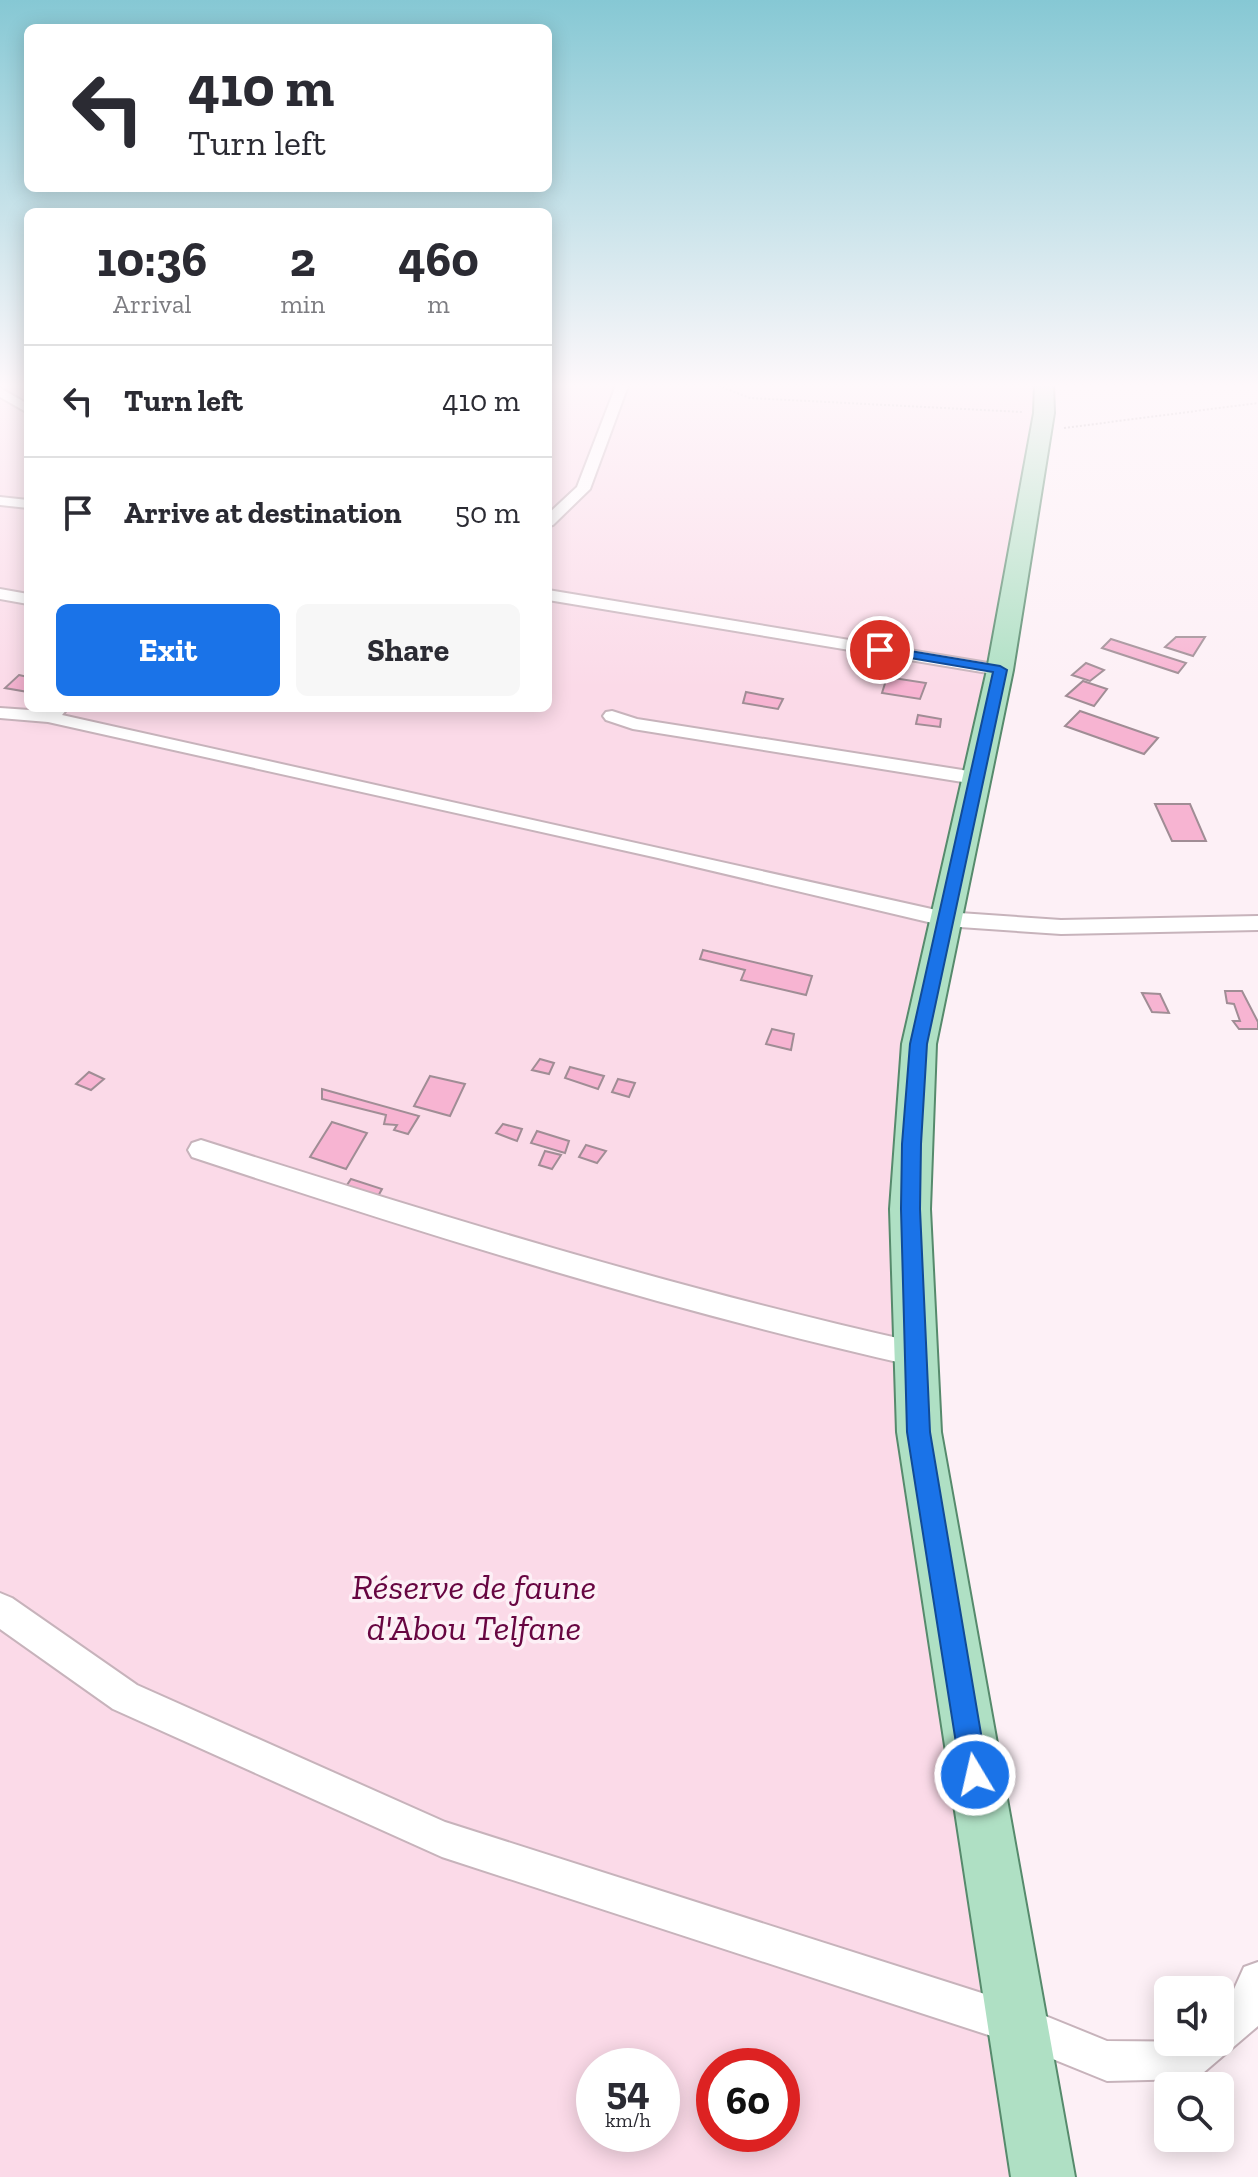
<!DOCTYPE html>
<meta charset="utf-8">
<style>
body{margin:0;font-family:"Zilla Slab",serif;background:#f7f7f7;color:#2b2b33;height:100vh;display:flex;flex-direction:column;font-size:30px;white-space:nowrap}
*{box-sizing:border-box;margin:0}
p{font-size:26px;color:#7c7c81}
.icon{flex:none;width:44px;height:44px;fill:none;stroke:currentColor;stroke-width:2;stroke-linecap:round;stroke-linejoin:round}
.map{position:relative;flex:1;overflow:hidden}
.side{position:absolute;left:24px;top:208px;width:528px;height:504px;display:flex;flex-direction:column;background:#fff;border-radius:12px;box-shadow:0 4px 20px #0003}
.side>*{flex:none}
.top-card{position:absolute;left:24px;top:24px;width:528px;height:168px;border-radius:12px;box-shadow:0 4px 20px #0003;background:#fff;color:#2b2b33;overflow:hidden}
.fabs{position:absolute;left:1154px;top:1976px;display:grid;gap:16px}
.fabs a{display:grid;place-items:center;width:80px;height:80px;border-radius:12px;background:#fff;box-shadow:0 4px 20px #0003;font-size:40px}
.speed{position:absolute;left:576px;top:2048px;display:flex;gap:16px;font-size:40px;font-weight:700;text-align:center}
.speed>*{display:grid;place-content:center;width:104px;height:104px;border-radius:50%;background:#fff;box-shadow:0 4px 20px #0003;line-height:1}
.speed small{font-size:20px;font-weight:400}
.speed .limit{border:12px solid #d22;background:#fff;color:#111}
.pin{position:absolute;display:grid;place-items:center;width:68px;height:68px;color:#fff;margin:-34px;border:4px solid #fff;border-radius:50%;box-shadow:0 2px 8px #0007}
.me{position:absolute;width:88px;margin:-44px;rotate:351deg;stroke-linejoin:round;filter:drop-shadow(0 0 6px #0008)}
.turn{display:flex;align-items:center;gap:28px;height:168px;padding:0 32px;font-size:36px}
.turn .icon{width:104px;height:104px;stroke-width:2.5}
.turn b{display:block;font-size:56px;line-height:68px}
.eta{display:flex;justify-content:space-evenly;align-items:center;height:136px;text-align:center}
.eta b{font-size:48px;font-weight:800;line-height:56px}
.cta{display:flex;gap:16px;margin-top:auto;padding:16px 32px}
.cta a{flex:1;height:92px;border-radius:12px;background:#1a73e8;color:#fff;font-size:32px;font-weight:800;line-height:92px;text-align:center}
.cta a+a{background:#f7f7f7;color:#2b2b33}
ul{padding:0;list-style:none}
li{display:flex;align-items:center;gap:24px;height:112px;padding:0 32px;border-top:2px solid #e1e1e2}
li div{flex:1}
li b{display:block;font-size:30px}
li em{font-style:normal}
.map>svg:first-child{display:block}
.green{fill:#fbdae8;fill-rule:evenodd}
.building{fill:#f7b4d2;stroke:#a08d95;stroke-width:2}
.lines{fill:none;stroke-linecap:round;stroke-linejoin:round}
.street-casing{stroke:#c7b3bb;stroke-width:4}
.primary-casing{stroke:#568a6c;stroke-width:4}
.path{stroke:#b3a9ad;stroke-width:2;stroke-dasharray:2 2;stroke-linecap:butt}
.street{fill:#fff;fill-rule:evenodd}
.primary{fill:#afe0c4;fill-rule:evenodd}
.route{fill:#1a73e8;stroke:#114b97;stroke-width:2}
.labels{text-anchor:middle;stroke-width:7;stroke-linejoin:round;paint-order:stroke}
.near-park-label{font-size:36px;font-style:italic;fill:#670541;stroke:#fdf0f6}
</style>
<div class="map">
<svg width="1258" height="2177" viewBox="0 0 1258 2177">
<rect width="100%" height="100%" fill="#fdf0f6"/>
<path class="green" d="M0,383H28V708H548V383H1044L975,778L910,1209L1043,2177H0ZM594,2066H662V2134H594ZM714,2066H782V2134H714Z"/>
<g class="building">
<path d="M1176,637H1205L1193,656L1165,647Z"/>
<path d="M1111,639L1186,663L1178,673L1102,648Z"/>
<path d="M1086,663L1104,670L1090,681L1072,675Z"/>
<path d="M19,675L28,677V692L5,688Z"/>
<path d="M887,677L926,683L920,699L882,693Z"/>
<path d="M1083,681L1107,689L1094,706L1066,696Z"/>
<path d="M746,692L783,699L778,709L743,703Z"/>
<path d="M1080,711L1158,738L1144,754L1065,726Z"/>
<path d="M918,715L941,719L940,727L916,724Z"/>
<path d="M1155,804H1190L1206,841H1172Z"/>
<path d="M703,950L812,976L806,995L741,980L745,970L700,959Z"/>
<path d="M1225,991H1242L1258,1022V1029H1239L1233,1021H1240L1234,1004L1227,1003Z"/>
<path d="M1142,993L1160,994L1169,1013L1152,1012Z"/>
<path d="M772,1029L794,1034L791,1050L766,1044Z"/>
<path d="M540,1059L554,1063L549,1074L532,1070Z"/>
<path d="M570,1067L604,1076L598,1089L565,1078Z"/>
<path d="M89,1072L104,1079L91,1090L76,1084Z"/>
<path d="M430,1076L465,1084L450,1116L414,1106Z"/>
<path d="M618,1079L635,1083L629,1097L612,1092Z"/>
<path d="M322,1089L419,1116L408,1134L394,1130L397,1125L384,1124L386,1115L322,1099Z"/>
<path d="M332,1122L367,1133L346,1169L310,1157Z"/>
<path d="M503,1124L522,1129L517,1141L496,1133Z"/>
<path d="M537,1131L569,1141L565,1153L531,1143Z"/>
<path d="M586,1145L606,1151L597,1163L579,1157Z"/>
<path d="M545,1151L561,1155L552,1169L539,1165Z"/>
<path d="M351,1179L382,1189L377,1198L345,1188Z"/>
</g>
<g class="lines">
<defs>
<g id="street">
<path d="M617,383H629L590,489L553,525L548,526V514L577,487Z"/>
<path d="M0,388L28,404V413L0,397Z"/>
<path d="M0,497L28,500V508L0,505Z"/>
<path d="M0,589L28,594V604L0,599Z"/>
<path d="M548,590L1000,665L1009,670L1000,675L548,600Z"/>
<path d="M0,708L44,711L48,708H68L62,715L945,912L1061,920L1258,916V930L1061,934L945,926L658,858L48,722L0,718Z"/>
<path d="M612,711L637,719L975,772L984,778L975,784L633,729L606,720L603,716L606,712Z"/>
<path d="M201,1140C437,1215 673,1288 915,1342L925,1345L929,1354L925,1363L915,1366C670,1311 431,1236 192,1157L188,1150L192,1143Z"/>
<path d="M0,1593L12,1598L137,1685L445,1822L1016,2004L1107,2041L1220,2042V2007L1230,1998L1244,1967L1258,1962V2026L1203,2073L1189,2079L1107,2081L1016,2044L442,1857L113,1709L0,1629Z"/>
</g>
<path id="primary" d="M1035,383H1053L1054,413L1013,670L936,1044L930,1209L941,1432L1075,2177H1011L897,1432L890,1209L902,1044L987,670L1034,413Z"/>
</defs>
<use href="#street" class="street-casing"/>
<use href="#primary" class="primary-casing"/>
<g class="path">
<path d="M711,383L750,398L1022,412"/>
<path d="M1064,428L1258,403"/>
</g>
<use href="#street" class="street"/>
<use href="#primary" class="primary"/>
</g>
<linearGradient id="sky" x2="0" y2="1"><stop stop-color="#86c8d4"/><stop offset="0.56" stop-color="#fef8fb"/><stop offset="1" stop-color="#fef8fb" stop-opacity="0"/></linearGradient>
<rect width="1258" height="688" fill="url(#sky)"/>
<path class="route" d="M880,646L1000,666L1007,670L927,1044L921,1144L920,1209L930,1432L988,1775L984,1784L975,1788L965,1784L961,1775L907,1432L901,1209L902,1144L910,1044L993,672L875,652L873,650Z"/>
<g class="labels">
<g class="near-park-label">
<text x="474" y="1599">Réserve de faune<tspan x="474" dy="41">d'Abou Telfane</tspan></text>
</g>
</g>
</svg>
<div class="fabs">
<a><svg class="icon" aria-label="sound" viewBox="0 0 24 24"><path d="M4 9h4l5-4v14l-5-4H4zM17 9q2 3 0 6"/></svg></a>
<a><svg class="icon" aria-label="search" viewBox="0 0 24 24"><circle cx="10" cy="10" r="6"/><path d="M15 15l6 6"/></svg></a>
</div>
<div class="speed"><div>54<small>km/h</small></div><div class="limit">60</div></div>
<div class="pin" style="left:880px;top:650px;background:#d93025"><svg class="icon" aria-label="arrive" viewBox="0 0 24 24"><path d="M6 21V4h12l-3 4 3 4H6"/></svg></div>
<svg class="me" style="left:975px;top:1775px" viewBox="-20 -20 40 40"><circle r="17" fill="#1a73e8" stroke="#fff" stroke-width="3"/><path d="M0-11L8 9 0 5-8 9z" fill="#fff"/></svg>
<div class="top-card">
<div class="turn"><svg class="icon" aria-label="left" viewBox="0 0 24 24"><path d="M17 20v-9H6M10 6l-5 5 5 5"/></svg><div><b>410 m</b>Turn left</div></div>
</div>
<section class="side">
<div class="eta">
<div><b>10:36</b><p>Arrival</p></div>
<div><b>2</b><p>min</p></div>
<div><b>460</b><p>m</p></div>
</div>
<ul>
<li><svg class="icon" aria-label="left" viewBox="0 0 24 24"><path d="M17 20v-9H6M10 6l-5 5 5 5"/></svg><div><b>Turn left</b></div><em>410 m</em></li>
<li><svg class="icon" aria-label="arrive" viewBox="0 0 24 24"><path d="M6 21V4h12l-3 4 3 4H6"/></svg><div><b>Arrive at destination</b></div><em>50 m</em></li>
</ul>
<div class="cta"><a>Exit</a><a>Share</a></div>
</section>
</div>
